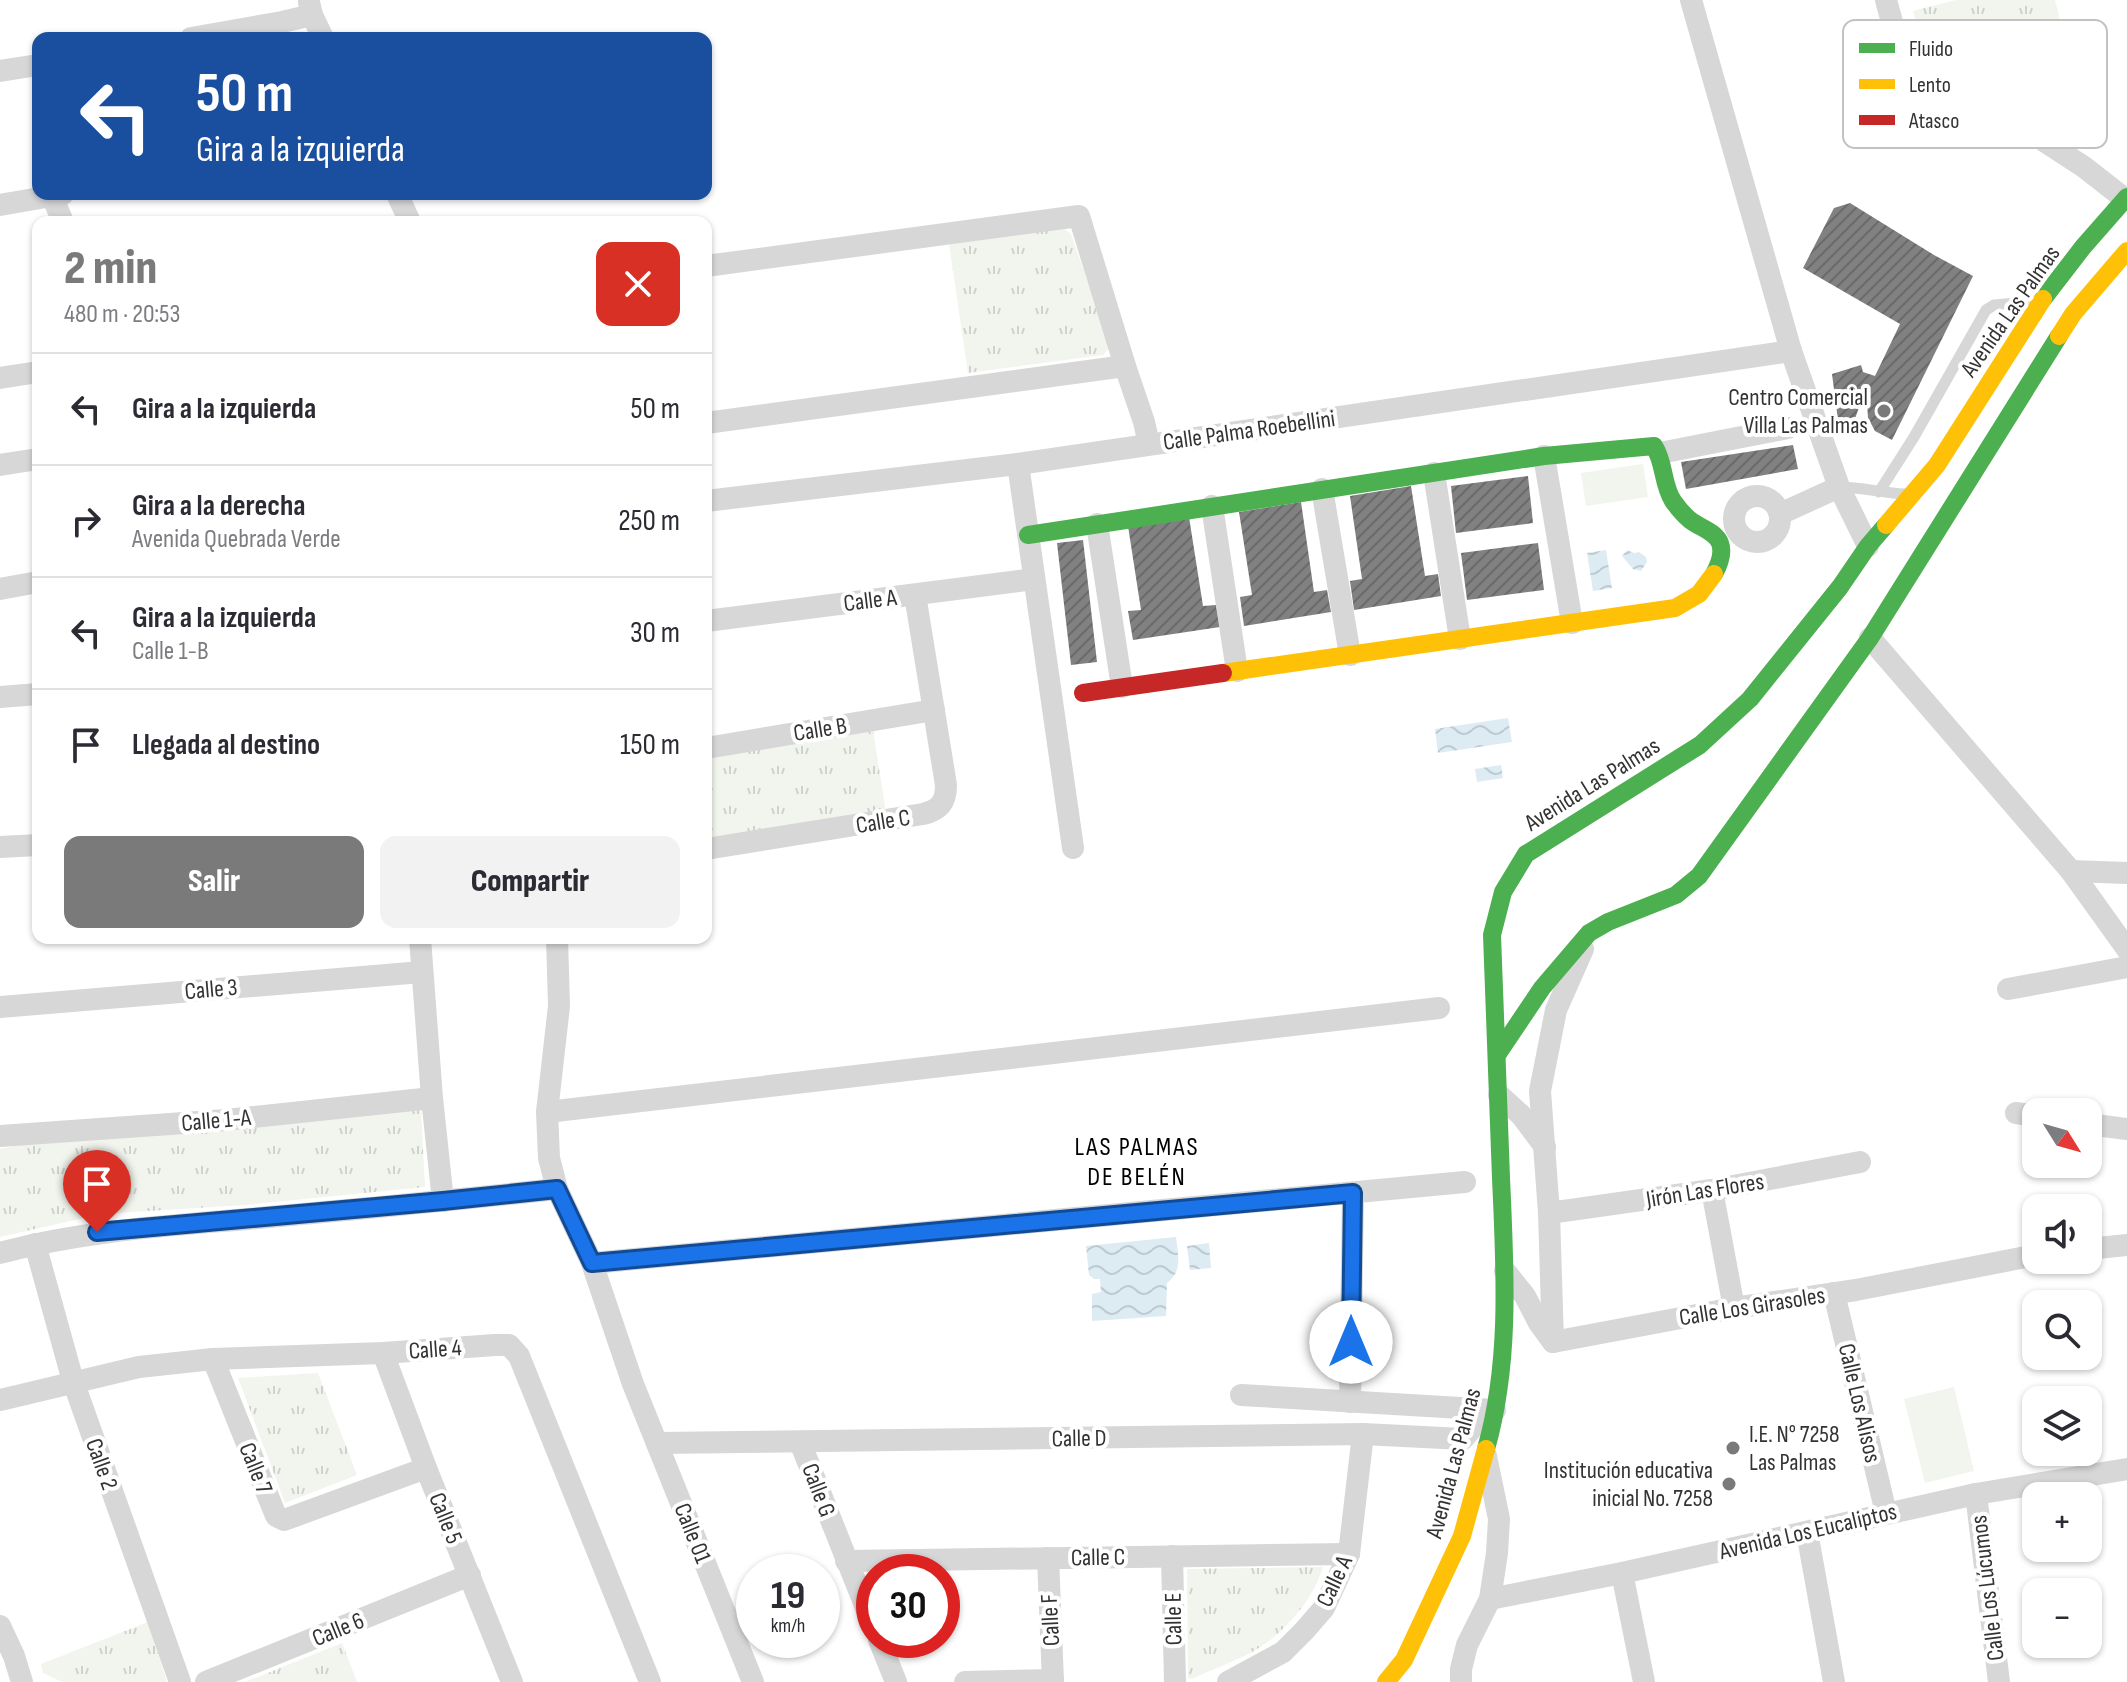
<!DOCTYPE html>
<html lang="es">
<meta charset="utf-8">
<style>
body{margin:0;font-family:"Sofia Sans Condensed",sans-serif;background:#f2f2f3;color:#2b2b33;height:100vh;display:flex;flex-direction:column;font-size:30px;white-space:nowrap}
*{box-sizing:border-box;margin:0}
p{font-size:26px;color:#7c7c81}
.icon{flex:none;width:44px;height:44px;fill:none;stroke:currentColor;stroke-width:2;stroke-linecap:round;stroke-linejoin:round}
.map{position:relative;flex:1;overflow:hidden}
.panel{position:absolute;left:32px;top:216px;width:680px;height:728px;display:flex;flex-direction:column;background:#fff;border-radius:16px;box-shadow:0 2px 6px #0004}
.panel>*{flex:none}
.guide{position:absolute;left:32px;top:32px;width:680px;height:168px;border-radius:16px;box-shadow:0 2px 6px #0004;background:#1a4fa0;color:#fff;overflow:hidden}
.needle{width:52px;rotate:127deg}
.controls{position:absolute;left:2022px;top:1098px;display:grid;gap:16px}
.controls a{display:grid;place-items:center;width:80px;height:80px;border-radius:16px;background:#fff;box-shadow:0 2px 6px #0004;font-size:40px}
.speed{position:absolute;left:736px;top:1554px;display:flex;gap:16px;font-size:40px;font-weight:700;text-align:center}
.speed>*{display:grid;place-content:center;width:104px;height:104px;border-radius:50%;background:#fff;box-shadow:0 2px 6px #0004;line-height:1}
.speed small{font-size:20px;font-weight:400}
.speed .limit{border:12px solid #d22;background:#fff;color:#111}
.pin{position:absolute;display:grid;place-items:center;width:68px;height:68px;color:#fff;margin:-82px -34px;border-radius:50% 50% 50% 0;rotate:-45deg;box-shadow:0 0 8px #0007}
.pin .icon{rotate:45deg}
.me{position:absolute;width:88px;margin:-44px;rotate:0deg;stroke-linejoin:round;filter:drop-shadow(0 0 6px #0008)}
.turn{display:flex;align-items:center;gap:28px;height:168px;padding:0 32px;font-size:36px}
.turn .icon{width:104px;height:104px;stroke-width:2.5}
.turn b{display:block;font-size:56px;line-height:68px}
.round{display:grid;place-items:center;flex:none;width:84px;height:84px;border-radius:16px;background:#f2f2f3}
.headline{display:flex;align-items:center;justify-content:space-between;height:136px;padding:0 32px}
h1{font-size:48px;font-weight:800;line-height:60px;color:#7a7a7a}
.button{display:flex;gap:16px;margin-top:auto;padding:16px 32px}
.button a{flex:1;height:92px;border-radius:16px;background:#7a7a7a;color:#fff;font-size:32px;font-weight:800;line-height:92px;text-align:center}
.button a+a{background:#f2f2f3;color:#2b2b33}
ul{padding:0;list-style:none}
li{display:flex;align-items:center;gap:24px;height:112px;padding:0 32px;border-top:2px solid #e1e1e2}
li div{flex:1}
li b{display:block;font-size:30px}
li em{font-style:normal}
.map>svg:first-child{display:block}
.grass{fill:url(#grass-tufts)}
.pitch{fill:#f1f5ed}
.water{fill:url(#water-waves)}
.building{fill:url(#building-hatch)}
.lines{fill:none;stroke-linecap:round;stroke-linejoin:round}
.lane{stroke:#d7d7d7;stroke-width:11}
.street{stroke:#d7d7d7;stroke-width:22}
.fast{stroke:#4caf50;stroke-width:18}
.slow{stroke:#ffc107;stroke-width:18}
.jam{stroke:#c62828;stroke-width:18}
.route-casing{stroke:#114b97;stroke-width:20}
.route{stroke:#1a73e8;stroke-width:14}
.poi-dot{fill:#7a7a7a;stroke:#fff;stroke-width:3}
.labels{text-anchor:middle;stroke-width:8;stroke-linejoin:round;paint-order:stroke}
.street-label{font-size:24px;fill:#333;stroke:#fff}
.poi-label{font-size:24px;fill:#333;stroke:#fff;text-anchor:end}
.neighbourhood-label{font-size:26px;letter-spacing:2px;fill:#000;stroke:#fff}
.key{fill:#fff;stroke:#c2c2c2;stroke-width:2}
.key-label{font-size:22px;fill:#333}
</style>
<div class="map">
<svg width="2127" height="1682" viewBox="0 0 2127 1682">
<defs>
<pattern id="grass-tufts" width="24" height="20" patternUnits="userSpaceOnUse" patternTransform="scale(2)"><rect width="24" height="20" fill="#f1f5ed"/><path d="M3 7l-1-3M5 7V3M7 7l1-3M15 17l-1-3M17 17v-4M19 17l1-3" fill="none" stroke="#cfd2cc"/></pattern>
<pattern id="water-waves" width="16" height="10" patternUnits="userSpaceOnUse" patternTransform="scale(2)"><rect width="16" height="10" fill="#ddebf3"/><path d="M0 5q4-4 8 0t8 0" fill="none" stroke="#becad1"/></pattern>
<pattern id="building-hatch" width="6" height="6" patternUnits="userSpaceOnUse" patternTransform="scale(2)"><rect width="6" height="6" fill="#818181"/><path d="M-1 1l2-2M0 6l6-6M5 7l2-2" fill="none" stroke="#6a6a6a"/></pattern>
</defs>
<rect width="100%" height="100%" fill="#fff"/>
<g class="grass">
<path d="M1956,0H2055L2070,59L2072,82L2064,127L1980,98L1950,83L1934,66L1923,45L1913,11Z"/>
<path d="M1063,228L1071,234L1109,343L1108,350L1103,355L968,373L949,244Z"/>
<path d="M873,730L886,813L706,842V757Z"/>
<path d="M421,1110L425,1187L245,1205L101,1214L0,1237V1149L28,1143Z"/>
<path d="M318,1373L357,1475L285,1503L238,1378Z"/>
<path d="M1323,1567C1313,1600 1285,1632 1256,1650C1236,1661 1213,1669 1192,1679L1188,1678L1187,1569Z"/>
<path d="M148,1622L167,1682H62L43,1673L41,1664Z"/>
<path d="M342,1643L357,1682H245Z"/>
</g>
<g class="pitch">
<path d="M1643,464L1648,497L1586,506L1581,473Z"/>
<path d="M1954,1387L1974,1471L1925,1483L1904,1399Z"/>
</g>
<g class="water">
<path d="M1606,550L1612,588L1593,591L1587,553Z"/>
<path d="M1627,550L1634,553L1639,552L1646,557L1647,562L1641,571L1633,569L1622,556Z"/>
<path d="M1508,718L1512,742L1438,753L1435,729Z"/>
<path d="M1501,765L1503,778L1477,782L1475,769Z"/>
<path d="M1176,1237C1178,1255 1183,1271 1167,1283L1166,1316L1092,1321V1294L1101,1292L1100,1279H1094L1089,1275L1086,1246Z"/>
<path d="M1209,1243L1211,1268L1190,1270L1187,1246Z"/>
</g>
<g class="building">
<path d="M1850,203L1934,255L1973,276L1892,440L1875,431L1868,418L1867,402L1862,399L1852,427L1838,420L1832,374L1861,365L1863,372L1875,376L1900,324L1803,268L1834,208Z"/>
<path d="M1793,445L1798,469L1686,489L1681,462Z"/>
<path d="M1528,476L1533,523L1456,533L1451,486Z"/>
<path d="M1411,486L1425,576L1438,574L1441,596L1354,610L1350,581L1362,579L1350,496Z"/>
<path d="M1301,502L1314,592L1327,590L1331,612L1244,626L1240,597L1252,595L1239,512Z"/>
<path d="M1189,517L1203,606L1216,605L1220,627L1133,640L1128,611L1141,610L1128,526Z"/>
<path d="M1083,540L1097,662L1071,665L1057,543Z"/>
<path d="M1538,543L1544,590L1467,600L1461,553Z"/>
</g>
<g class="lines">
<g class="lane">
<path d="M1839,487C1861,487 1883,493 1905,494"/>
<path d="M1879,492L1914,437L1986,310L1994,305L2037,301"/>
</g>
<g class="street">
<path d="M1691,0L1791,351L1839,487L1868,546"/>
<path d="M1886,0L1892,22L1928,91L1974,125L2035,135L2084,167L2125,199"/>
<path d="M309,2L312,15L323,38"/>
<path d="M191,38L282,22L312,15"/>
<path d="M0,71L38,65"/>
<path d="M397,194L410,222"/>
<path d="M52,196L63,222"/>
<path d="M0,205L63,194"/>
<path d="M706,266L1079,216L1125,366L1144,422L1149,444"/>
<path d="M0,378L38,372"/>
<path d="M706,423L1125,366"/>
<path d="M1660,453L1788,428"/>
<path d="M1544,456L1572,623"/>
<path d="M1018,464L1073,848"/>
<path d="M0,465L38,459"/>
<path d="M1434,473L1460,639"/>
<path d="M1322,489L1350,655"/>
<circle cx="1757" cy="519" r="23"/>
<path d="M706,501L1018,464L1791,351"/>
<path d="M1212,506L1237,671"/>
<path d="M1780,514L1839,487"/>
<path d="M1097,524L1122,687"/>
<path d="M0,589L38,582"/>
<path d="M706,621L1034,579"/>
<path d="M1870,638L2071,871L2127,949"/>
<path d="M0,697L38,694"/>
<path d="M706,748L934,710"/>
<path d="M0,847L38,845"/>
<path d="M706,849L923,814C940,810 946,802 946,785L915,595"/>
<path d="M2071,871L2127,873"/>
<path d="M420,938L432,1098L443,1201"/>
<path d="M557,938L559,1006L547,1112L549,1158L557,1189L592,1263L633,1384L753,1682"/>
<path d="M2008,989L2127,967"/>
<path d="M0,1007L422,972"/>
<path d="M1499,1095L1521,1115L1545,1147"/>
<path d="M547,1112L1439,1008"/>
<path d="M2016,1113L2036,1116"/>
<path d="M2088,1124L2127,1129"/>
<path d="M0,1136L226,1120L432,1098"/>
<path d="M1712,1190L1734,1308"/>
<path d="M1549,1213L1712,1190L1860,1162"/>
<path d="M35,1244L73,1381L180,1682"/>
<path d="M2088,1249L2127,1245"/>
<path d="M0,1253C81,1231 164,1226 247,1219C351,1210 454,1200 557,1189"/>
<path d="M592,1263L1465,1182"/>
<path d="M1505,1271L1525,1296L1539,1323L1553,1342L1734,1308L1856,1290L2036,1255"/>
<path d="M1834,1293L1886,1513"/>
<path d="M1553,1342L1549,1213L1540,1091L1556,1010L1583,949"/>
<path d="M383,1353L426,1468L512,1682"/>
<path d="M213,1359L276,1516L284,1520L426,1468"/>
<path d="M1241,1395L1495,1410"/>
<path d="M0,1400L139,1367L213,1359L383,1353L495,1345H509L519,1356L650,1682"/>
<path d="M1350,1402L1353,1193"/>
<path d="M800,1442L874,1628"/>
<path d="M657,1443L1363,1434L1463,1439L1487,1410"/>
<path d="M1976,1494L1999,1682"/>
<path d="M1807,1532L1834,1682"/>
<path d="M1172,1556L1175,1682"/>
<path d="M1048,1558L1053,1682"/>
<path d="M846,1561L1349,1554"/>
<path d="M1622,1573L1644,1682"/>
<path d="M1490,1599L1622,1573L1976,1494L2127,1469"/>
<path d="M0,1626L14,1656L22,1682"/>
<path d="M879,1640L896,1682"/>
<path d="M206,1682L470,1575"/>
<path d="M965,1682L1053,1680"/>
<path d="M1228,1682L1283,1652L1304,1631L1324,1608L1349,1554L1363,1434"/>
<path d="M1461,1682V1669L1467,1645L1490,1599L1497,1553L1499,1519L1486,1456"/>
</g>
<g class="fast">
<path d="M2043,299L2083,247L2127,197"/>
<path d="M1028,535L1544,456L1654,446C1665,463 1662,484 1673,501C1678,508 1684,515 1690,520C1700,528 1715,531 1720,543C1724,554 1719,565 1714,574"/>
<path d="M1497,1055L1542,988L1589,933L1608,922L1676,895L1699,876L1870,638L2059,336"/>
<path d="M1486,1449C1511,1362 1505,1268 1501,1178C1498,1097 1495,1016 1492,935L1503,892L1526,854L1700,745L1750,699L1840,587L1868,546L1886,525"/>
</g>
<g class="slow">
<path d="M2059,336L2073,314L2127,251"/>
<path d="M1886,525L1937,465L2043,299"/>
<path d="M1223,673L1675,608L1699,594L1714,574"/>
<path d="M1386,1682L1404,1660L1462,1536L1486,1449"/>
</g>
<path class="jam" d="M1083,693L1223,673"/>
</g>
<g class="lines">
<defs>
<path id="route" d="M97,1232L443,1201L557,1189L592,1263L1353,1193L1351,1342"/>
</defs>
<use href="#route" class="route-casing"/>
<use href="#route" class="route"/>
</g>
<g class="poi-dot">
<circle cx="1884" cy="411" r="8"/>
<circle cx="1733" cy="1448" r="8"/>
<circle cx="1729" cy="1484" r="8"/>
</g>
<g class="labels">
<g class="street-label">
<text transform="translate(2010 311) rotate(-55)" y="8">Avenida Las Palmas</text>
<text transform="translate(1249 430) rotate(-8)" y="8">Calle Palma Roebellini</text>
<text transform="translate(870 600) rotate(-7)" y="8">Calle A</text>
<text transform="translate(820 729) rotate(-9)" y="8">Calle B</text>
<text transform="translate(1592 784) rotate(-32)" y="8">Avenida Las Palmas</text>
<text transform="translate(883 821) rotate(-9)" y="8">Calle C</text>
<text transform="translate(211 989) rotate(-5)" y="8">Calle 3</text>
<text transform="translate(216 1120) rotate(-5)" y="8">Calle 1-A</text>
<text transform="translate(1705 1190) rotate(-9)" y="8">Jirón Las Flores</text>
<text transform="translate(1752 1306) rotate(-9)" y="8">Calle Los Girasoles</text>
<text transform="translate(435 1349) rotate(-4)" y="8">Calle 4</text>
<text transform="translate(1860 1403) rotate(77)" y="8">Calle Los Alisos</text>
<text transform="translate(1079 1438) rotate(-1)" y="8">Calle D</text>
<text transform="translate(1453 1463) rotate(-75)" y="8">Avenida Las Palmas</text>
<text transform="translate(102 1464) rotate(70)" y="8">Calle 2</text>
<text transform="translate(256 1468) rotate(68)" y="8">Calle 7</text>
<text transform="translate(819 1490) rotate(69)" y="8">Calle G</text>
<text transform="translate(446 1518) rotate(68)" y="8">Calle 5</text>
<text transform="translate(1808 1531) rotate(-13)" y="8">Avenida Los Eucaliptos</text>
<text transform="translate(693 1533) rotate(68)" y="8">Calle 01</text>
<text transform="translate(1098 1557) rotate(-1)" y="8">Calle C</text>
<text transform="translate(1334 1581) rotate(-65)" y="8">Calle A</text>
<text transform="translate(1987 1588) rotate(-97)" y="8">Calle Los Lúcumos</text>
<text transform="translate(1173 1619) rotate(-91)" y="8">Calle E</text>
<text transform="translate(1050 1620) rotate(-93)" y="8">Calle F</text>
<text transform="translate(338 1629) rotate(-22)" y="8">Calle 6</text>
</g>
<g class="poi-label">
<text x="1868" y="405">Centro Comercial<tspan x="1868" dy="28">Villa Las Palmas</tspan></text>
<text x="1749" y="1442" text-anchor="start">I.E. N° 7258<tspan x="1749" dy="28">Las Palmas</tspan></text>
<text x="1713" y="1478">Institución educativa<tspan x="1713" dy="28">inicial No. 7258</tspan></text>
</g>
<g class="neighbourhood-label">
<text x="1137" y="1155">LAS PALMAS<tspan x="1137" dy="30">DE BELÉN</tspan></text>
</g>
</g>
<rect x="1843" y="20" width="264" height="128" rx="12" class="key"/>
<rect x="1859" y="43" width="36" height="10" fill="#4caf50"/>
<rect x="1859" y="79" width="36" height="10" fill="#ffc107"/>
<rect x="1859" y="115" width="36" height="10" fill="#c62828"/>
<g class="key-label">
<text x="1909" y="56">Fluido</text>
<text x="1909" y="92">Lento</text>
<text x="1909" y="128">Atasco</text>
</g>
</svg>
<div class="controls">
<a><svg class="needle" viewBox="-14 -14 28 28"><path d="M0-13l5 13h-10z" fill="#e53935"/><path d="M0 13l5-13h-10z" fill="#7c7c81"/></svg></a>
<a><svg class="icon" aria-label="sound" viewBox="0 0 24 24"><path d="M4 9h4l5-4v14l-5-4H4zM17 9q2 3 0 6"/></svg></a>
<a><svg class="icon" aria-label="search" viewBox="0 0 24 24"><circle cx="10" cy="10" r="6"/><path d="M15 15l6 6"/></svg></a>
<a><svg class="icon" aria-label="layers" viewBox="0 0 24 24"><path d="M12 4l9 5-9 5-9-5zM3 14l9 5 9-5"/></svg></a>
<a>+</a>
<a>−</a>
</div>
<div class="speed"><div>19<small>km/h</small></div><div class="limit">30</div></div>
<div class="pin" style="left:97px;top:1232px;background:#d93025"><svg class="icon" aria-label="arrive" viewBox="0 0 24 24"><path d="M6 21V4h12l-3 4 3 4H6"/></svg></div>
<svg class="me" style="left:1351px;top:1342px" viewBox="-20 -20 40 40"><circle r="19" fill="#fff"/><path d="M0-13L10 11 0 6-10 11z" fill="#1a73e8"/></svg>
<div class="guide">
<div class="turn"><svg class="icon" aria-label="left" viewBox="0 0 24 24"><path d="M17 20v-9H6M10 6l-5 5 5 5"/></svg><div><b>50 m</b>Gira a la izquierda</div></div>
</div>
<section class="panel">
<div class="headline"><div><h1>2 min</h1><p>480 m · 20:53</p></div><a class="round" style="background:#d93025;color:#fff"><svg class="icon" aria-label="close" viewBox="0 0 24 24"><path d="M6 6l12 12M18 6L6 18"/></svg></a></div>
<ul>
<li><svg class="icon" aria-label="left" viewBox="0 0 24 24"><path d="M17 20v-9H6M10 6l-5 5 5 5"/></svg><div><b>Gira a la izquierda</b></div><em>50 m</em></li>
<li><svg class="icon" aria-label="right" viewBox="0 0 24 24"><path d="M7 20v-9h11M14 6l5 5-5 5"/></svg><div><b>Gira a la derecha</b><p>Avenida Quebrada Verde</p></div><em>250 m</em></li>
<li><svg class="icon" aria-label="left" viewBox="0 0 24 24"><path d="M17 20v-9H6M10 6l-5 5 5 5"/></svg><div><b>Gira a la izquierda</b><p>Calle 1-B</p></div><em>30 m</em></li>
<li><svg class="icon" aria-label="arrive" viewBox="0 0 24 24"><path d="M6 21V4h12l-3 4 3 4H6"/></svg><div><b>Llegada al destino</b></div><em>150 m</em></li>
</ul>
<div class="button"><a>Salir</a><a>Compartir</a></div>
</section>
</div>
